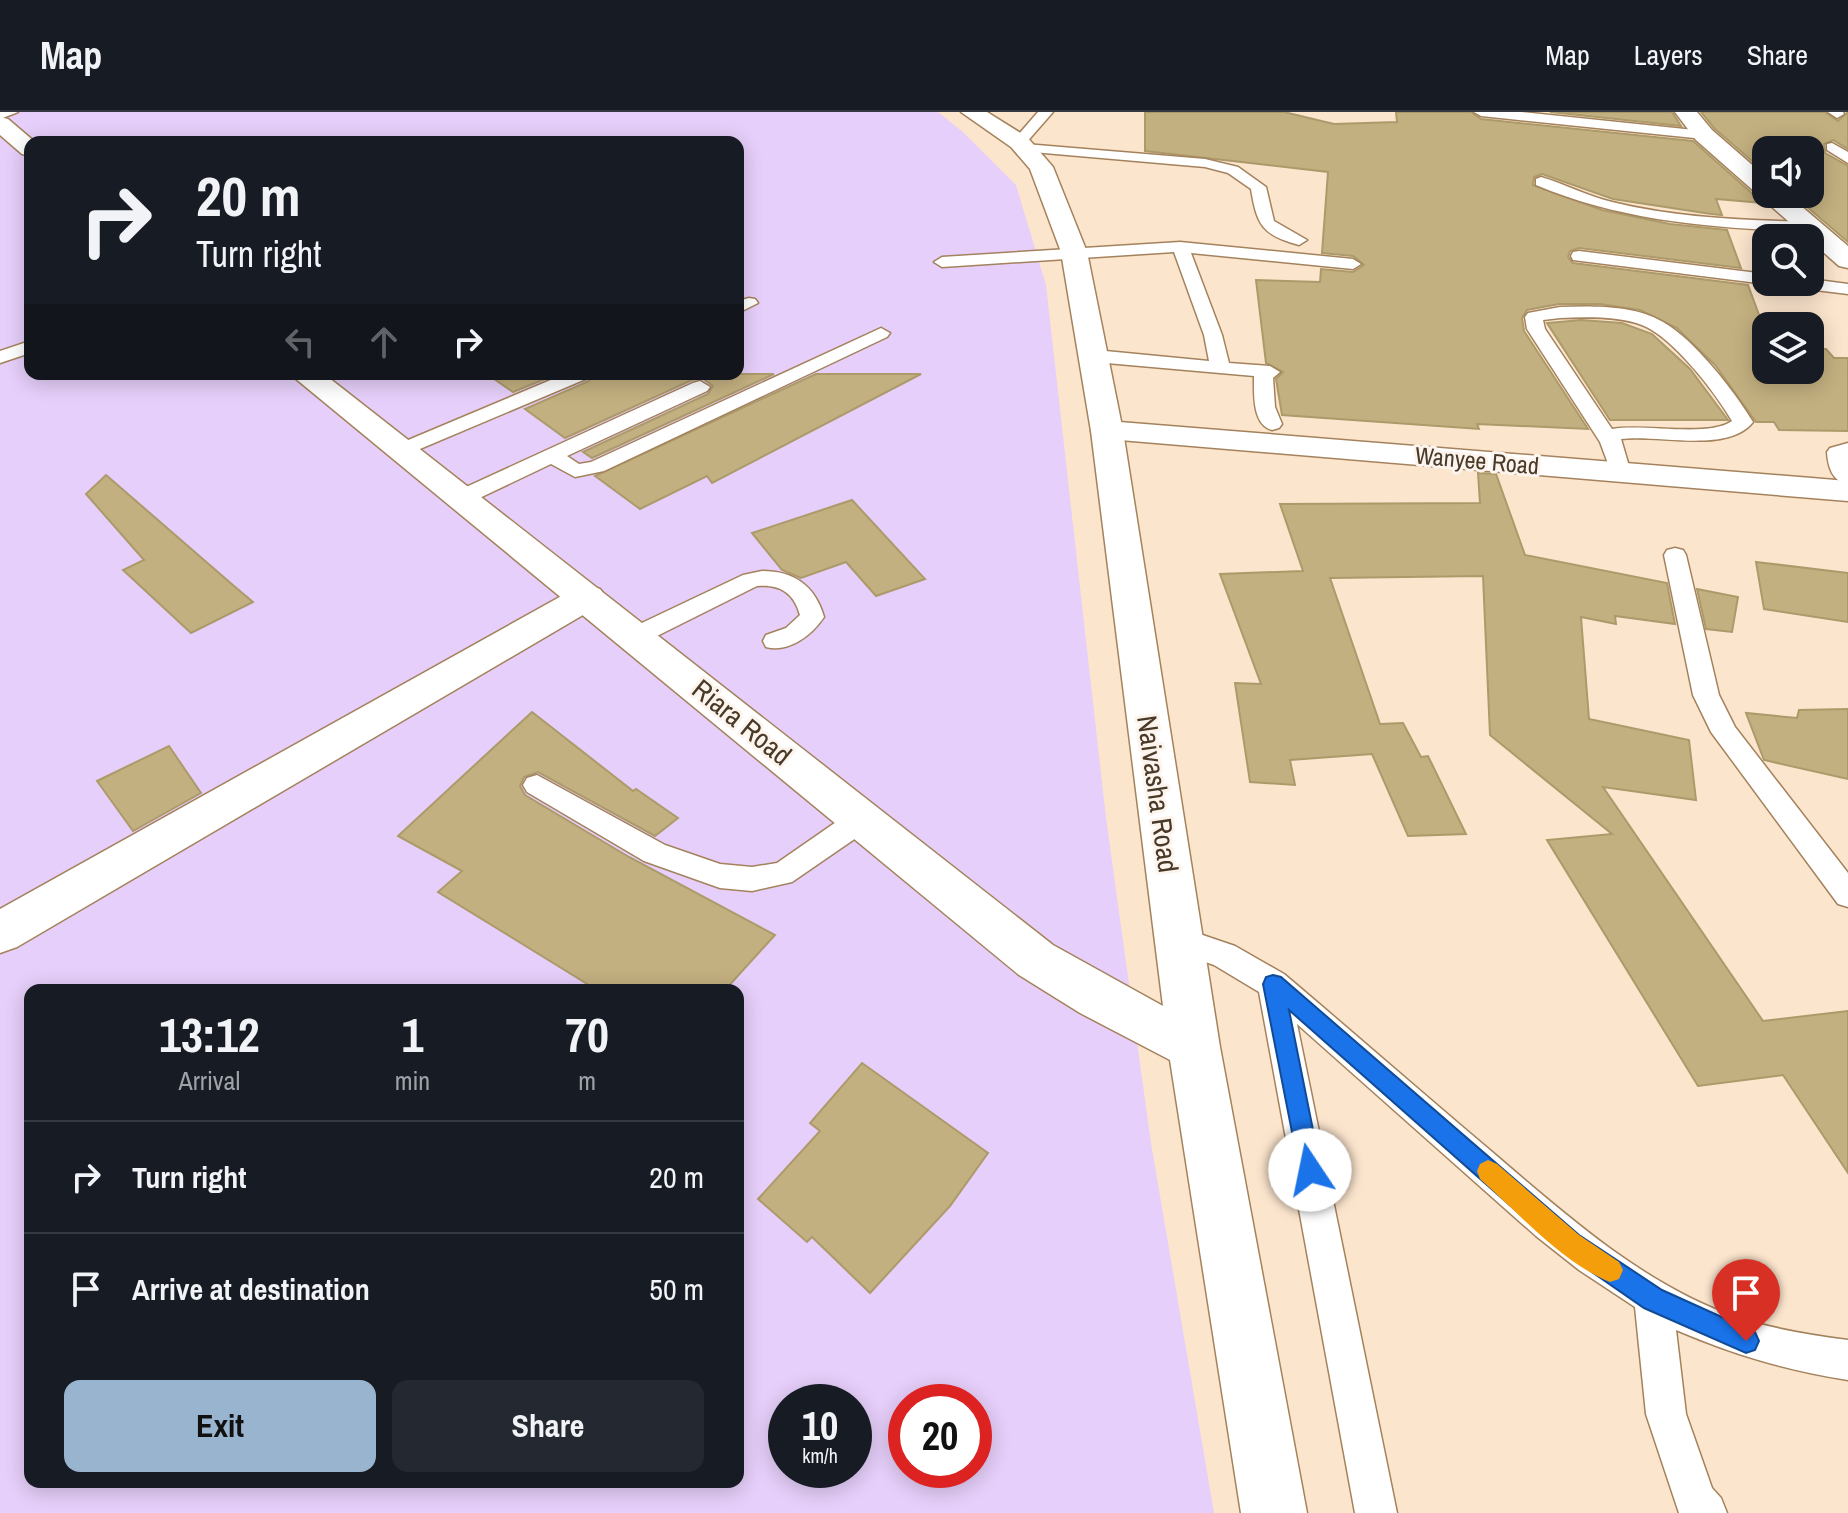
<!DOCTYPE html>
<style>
body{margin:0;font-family:"Archivo Narrow",sans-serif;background:#242831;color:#f1f3f6;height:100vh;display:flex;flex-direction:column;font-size:30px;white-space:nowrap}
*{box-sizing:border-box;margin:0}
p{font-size:26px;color:#9ea1a6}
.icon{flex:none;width:44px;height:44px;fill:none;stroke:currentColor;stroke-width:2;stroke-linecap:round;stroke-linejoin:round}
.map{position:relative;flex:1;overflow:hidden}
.side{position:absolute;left:24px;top:872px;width:720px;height:504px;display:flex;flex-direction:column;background:#171b24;border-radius:16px;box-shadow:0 4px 20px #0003}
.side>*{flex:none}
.banner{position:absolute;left:24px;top:24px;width:720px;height:244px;border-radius:16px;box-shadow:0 4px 20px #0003;background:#171b24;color:#f1f3f6;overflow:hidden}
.buttons{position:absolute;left:1752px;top:24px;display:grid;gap:16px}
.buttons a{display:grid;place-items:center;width:72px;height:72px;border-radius:16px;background:#171b24;box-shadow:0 4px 20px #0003;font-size:40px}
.speed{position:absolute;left:768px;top:1272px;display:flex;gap:16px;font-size:40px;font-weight:700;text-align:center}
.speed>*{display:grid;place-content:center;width:104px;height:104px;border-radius:50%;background:#171b24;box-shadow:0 4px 20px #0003;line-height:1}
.speed small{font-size:20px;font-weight:400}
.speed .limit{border:12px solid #d22;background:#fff;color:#111}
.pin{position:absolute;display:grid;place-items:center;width:68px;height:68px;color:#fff;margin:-82px -34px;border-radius:50% 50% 50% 0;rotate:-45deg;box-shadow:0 0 8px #0007}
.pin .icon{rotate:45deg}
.me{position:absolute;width:88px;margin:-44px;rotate:349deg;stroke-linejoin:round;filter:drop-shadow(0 0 6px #0008)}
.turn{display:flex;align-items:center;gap:28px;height:168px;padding:0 40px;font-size:36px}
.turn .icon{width:104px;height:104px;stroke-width:2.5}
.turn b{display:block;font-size:56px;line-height:68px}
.lanes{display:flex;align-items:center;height:76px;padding:0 40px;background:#0003;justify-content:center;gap:40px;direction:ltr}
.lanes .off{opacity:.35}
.eta{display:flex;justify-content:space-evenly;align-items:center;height:136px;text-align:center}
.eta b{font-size:48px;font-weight:700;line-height:56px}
.button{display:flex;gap:16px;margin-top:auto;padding:16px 40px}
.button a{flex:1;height:92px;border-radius:16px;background:#99b4cf;color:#111;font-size:32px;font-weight:700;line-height:92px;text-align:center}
.button a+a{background:#242831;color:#f1f3f6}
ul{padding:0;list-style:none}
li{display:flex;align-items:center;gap:24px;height:112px;padding:0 40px;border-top:2px solid #363941}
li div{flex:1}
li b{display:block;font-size:30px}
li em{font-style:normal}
header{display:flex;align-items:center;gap:48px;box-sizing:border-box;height:112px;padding:0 40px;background:#171b24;border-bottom:2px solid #363941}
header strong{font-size:38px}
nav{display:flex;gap:44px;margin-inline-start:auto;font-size:28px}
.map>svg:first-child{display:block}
.green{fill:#e6cffa;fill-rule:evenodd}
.building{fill:#c3b080;stroke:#ac9a6a;stroke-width:2}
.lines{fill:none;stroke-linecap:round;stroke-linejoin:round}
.lane-casing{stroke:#a4825c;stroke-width:3}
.street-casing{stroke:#a4825c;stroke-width:3}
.secondary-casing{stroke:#a4825c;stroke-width:3}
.lane{fill:#fff;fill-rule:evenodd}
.street{fill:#fff;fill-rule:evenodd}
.secondary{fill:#fff;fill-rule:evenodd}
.route{fill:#1a73e8;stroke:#114b97;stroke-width:2}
.slow{fill:#f59e0b}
.labels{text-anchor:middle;stroke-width:6;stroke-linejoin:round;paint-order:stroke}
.far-street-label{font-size:24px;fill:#483928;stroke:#fdf5ed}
.street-label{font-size:28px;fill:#483928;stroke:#fdf5ed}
</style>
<header>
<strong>Map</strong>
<nav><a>Map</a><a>Layers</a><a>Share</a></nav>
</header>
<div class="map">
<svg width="1848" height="1401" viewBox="0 0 1848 1401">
<rect width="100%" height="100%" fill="#fce5cd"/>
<path class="green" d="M0,0H938L963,20L1016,73L1046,173L1106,706L1151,1031L1214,1401H0ZM30,30H738V262H30ZM30,878H738V1370H30ZM786,1290H854V1358H786ZM906,1290H974V1358H906Z"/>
<g class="building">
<path d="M1145,0H1284L1334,12L1397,10L1396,0H1471L1481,7L1693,29L1763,91L1716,87L1722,103L1711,102L1613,87L1542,62L1534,65L1533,73L1602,98L1670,112L1727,118L1741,156L1579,136L1570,139L1568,145L1573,151L1748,173L1766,222V258H1810V237H1826L1834,246H1848V319L1779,318L1774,310H1756L1715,253L1677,216L1640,198L1600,192H1559L1527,198L1522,206L1524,219L1588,317L1477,312L1479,317L1282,303L1276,267L1283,260L1266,251L1256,168L1320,170L1321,157L1353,160L1364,153L1353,144L1322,141L1328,60L1145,39Z"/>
<path d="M1550,0H1672L1681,14Z"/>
<path d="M1701,0H1825L1838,9L1848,0V37L1833,28L1824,32L1825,41L1848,54V130L1792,82H1810V38H1766V61L1714,16Z"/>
<path d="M1581,208L1622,211L1652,222L1690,257L1728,308H1610L1547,211Z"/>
<path d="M487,262H557L513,280Z"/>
<path d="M594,262H774L592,346L583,340L708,282L713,274L702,266L692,268L565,326L525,297L589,269Z"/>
<path d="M816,262H921L712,371L707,364L640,397L595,364Z"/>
<path d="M1478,361L1496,362L1525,443L1667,471L1675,512L1615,504L1616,512L1581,505L1589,607L1689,628L1696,688L1603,675L1763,909L1848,899V1061L1783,963L1698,974L1547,728L1612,722L1490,623L1483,464L1330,466L1380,612L1403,611L1421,645L1428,644L1466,722L1408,724L1372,642L1290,648L1295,673L1250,670L1235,571L1261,572L1220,462L1303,459L1280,392L1480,391Z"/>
<path d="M106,363L234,474L253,490L191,521L123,458L144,448L86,382Z"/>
<path d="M852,388L925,467L876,484L846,450L801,466L782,458L752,421Z"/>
<path d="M1756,450L1848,461V510L1764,497Z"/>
<path d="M1697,477L1738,485L1732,520L1706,517Z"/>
<path d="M1848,597V667L1764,648L1746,601L1797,606L1799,598Z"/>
<path d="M532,600L633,679L636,677L678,706L655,724L538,660L524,665L520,674L525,683L629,745L775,823L725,878H597L438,780L462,759L398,724Z"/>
<path d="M169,634L201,681L133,719L97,669Z"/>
<path d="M862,951L988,1041L950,1094L870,1181L812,1125L807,1130L758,1087L820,1019L810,1011Z"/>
</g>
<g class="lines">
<defs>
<g id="lane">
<path d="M0,0H18L0,7Z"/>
<path d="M1038,0H1053L1025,32L1205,47L1238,55L1266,75L1274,109L1307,128L1299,133C1262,123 1257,113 1251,77L1228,61L1205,55L1021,39L1020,34L1012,30Z"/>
<path d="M1474,0H1521L1704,19L1711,23L1704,27L1481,4Z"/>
<path d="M1828,0H1843L1844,2L1837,6Z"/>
<path d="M1832,31L1848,40V51L1827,38V32Z"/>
<path d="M1541,65C1565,72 1587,84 1612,90C1677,106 1744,108 1810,110L1818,115L1810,120C1715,116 1624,110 1536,73V67Z"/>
<path d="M1180,130L1353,147L1361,152L1353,157L1191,141L1222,223L1229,251L1270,254L1280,260L1273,266L1275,295L1282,312L1279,316L1272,318C1252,313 1254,281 1254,264L1095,250L1086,244L1095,238L1209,249L1204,223L1174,140L942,155L934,150L942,145Z"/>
<path d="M1579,139L1766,162V170H1772L1766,172L1573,148L1571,144L1573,140Z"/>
<path d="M1810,167L1848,172V182L1791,175L1782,170H1810Z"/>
<path d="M749,186L755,187L758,191L738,201V189Z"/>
<path d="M1560,195C1593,194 1634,193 1663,210C1695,228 1734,279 1753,310C1728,342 1658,322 1621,327L1631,361L1627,365H1613L1600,330L1527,217L1525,205L1528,201ZM1560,206C1587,205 1617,204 1642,213C1673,225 1715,280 1732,309C1708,326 1644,311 1612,317L1545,217L1543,208Z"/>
<path d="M881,216L890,221L887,225L604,359L575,365L551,352L469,391L461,392L450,386L453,381L693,271L700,269L710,275L707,279L567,344L579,352L591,350Z"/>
<path d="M30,229V241L0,251V239Z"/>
<path d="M565,262H591L588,266L408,342H394L391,338L394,334Z"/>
<path d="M1848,331V373C1832,369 1828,355 1827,340L1830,336Z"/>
<path d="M1675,436L1683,438L1686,443L1719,583L1735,615L1848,761V795L1838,792L1711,620L1693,583L1664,443L1667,438Z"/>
<path d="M762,459C795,459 815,474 824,505C812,523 789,541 766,535L763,529L766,523L786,516L800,503C794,481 780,472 757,474L645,530H627L624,524L627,518L743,463Z"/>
<path d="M537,663L665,733L720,752L752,755L777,751L852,699L862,696L872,699L876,707L872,715L792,770L752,779L720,776L644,749L527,680L523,673L527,666Z"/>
<path d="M1179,815L1235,834L1284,862C1354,921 1422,981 1491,1039C1565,1102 1643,1173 1736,1205C1772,1217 1810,1223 1848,1228V1268C1785,1258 1735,1243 1676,1218L1686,1302L1712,1376L1721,1386L1727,1401H1679L1646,1302L1635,1195L1579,1158L1536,1124L1297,912L1397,1401H1355L1259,880L1214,853L1168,837L1164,828L1168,819Z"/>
</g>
<g id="street">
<path d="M1675,0H1697L1712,18L1766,65V82H1787L1848,134V156L1839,154L1696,28Z"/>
<path d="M1107,309L1848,369V389L1096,326L1091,319L1096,312Z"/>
<path d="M587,473L600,477L606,485L600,493L17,835L0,841V797L574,477Z"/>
</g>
<g id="secondary">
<path d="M961,0H987L1027,25L1053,55L1087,140L1123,319L1220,935L1307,1401H1241L1170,948L1080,901L1019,863L290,262H324L1053,833L1163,894L1091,319L1061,140L1030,57L1011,35Z"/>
<path d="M0,5L8,7L35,30H30V44L22,42L0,23Z"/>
</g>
</defs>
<use href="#lane" class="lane-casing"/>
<use href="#street" class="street-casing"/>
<use href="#secondary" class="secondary-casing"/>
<use href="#lane" class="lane"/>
<use href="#street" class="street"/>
<use href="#secondary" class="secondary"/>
</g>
<path class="route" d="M1273,863L1281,865L1579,1123L1662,1178L1755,1220L1759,1229L1755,1238L1746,1241L1644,1196L1563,1140L1289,898L1321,1058L1318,1066L1310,1069L1301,1066L1263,872L1266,865Z"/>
<path class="slow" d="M1488,1048L1497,1052L1579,1123L1619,1150L1623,1158L1619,1167L1610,1170C1561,1150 1520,1102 1480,1067L1477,1059L1480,1052Z"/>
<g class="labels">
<g class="far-street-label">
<text transform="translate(1477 349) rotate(5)" y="8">Wanyee Road</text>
</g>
<g class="street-label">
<text transform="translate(742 610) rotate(39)" y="10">Riara Road</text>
<text transform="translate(1158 682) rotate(82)" y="10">Naivasha Road</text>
</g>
</g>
</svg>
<div class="buttons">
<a><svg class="icon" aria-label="sound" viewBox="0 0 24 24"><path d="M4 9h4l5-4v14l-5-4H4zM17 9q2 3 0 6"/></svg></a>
<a><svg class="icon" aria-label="search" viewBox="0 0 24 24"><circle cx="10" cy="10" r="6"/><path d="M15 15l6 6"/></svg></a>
<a><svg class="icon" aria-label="layers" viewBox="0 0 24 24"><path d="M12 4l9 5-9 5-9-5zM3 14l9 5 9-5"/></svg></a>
</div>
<div class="speed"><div>10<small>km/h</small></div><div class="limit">20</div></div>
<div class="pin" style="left:1746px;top:1229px;background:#d93025"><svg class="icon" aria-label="arrive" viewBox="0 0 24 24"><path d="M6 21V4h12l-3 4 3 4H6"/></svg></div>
<svg class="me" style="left:1310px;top:1058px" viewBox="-20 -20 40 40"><circle r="19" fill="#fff"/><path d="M0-13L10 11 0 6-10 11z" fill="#1a73e8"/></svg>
<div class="banner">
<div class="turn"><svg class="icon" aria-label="right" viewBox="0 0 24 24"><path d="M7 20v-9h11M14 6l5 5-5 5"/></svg><div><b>20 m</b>Turn right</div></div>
<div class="lanes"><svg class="icon off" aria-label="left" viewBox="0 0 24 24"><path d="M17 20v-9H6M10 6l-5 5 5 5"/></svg><svg class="icon off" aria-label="ahead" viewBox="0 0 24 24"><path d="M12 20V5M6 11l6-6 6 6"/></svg><svg class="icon" aria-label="right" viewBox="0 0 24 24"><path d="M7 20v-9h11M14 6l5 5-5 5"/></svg></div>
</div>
<section class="side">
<div class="eta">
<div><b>13:12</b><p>Arrival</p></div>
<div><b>1</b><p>min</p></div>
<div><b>70</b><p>m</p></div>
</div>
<ul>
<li><svg class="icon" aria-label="right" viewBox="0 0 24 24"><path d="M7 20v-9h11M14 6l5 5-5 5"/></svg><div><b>Turn right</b></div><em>20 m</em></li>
<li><svg class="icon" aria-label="arrive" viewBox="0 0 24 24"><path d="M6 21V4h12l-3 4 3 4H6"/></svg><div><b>Arrive at destination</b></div><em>50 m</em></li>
</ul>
<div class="button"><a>Exit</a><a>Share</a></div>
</section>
</div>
